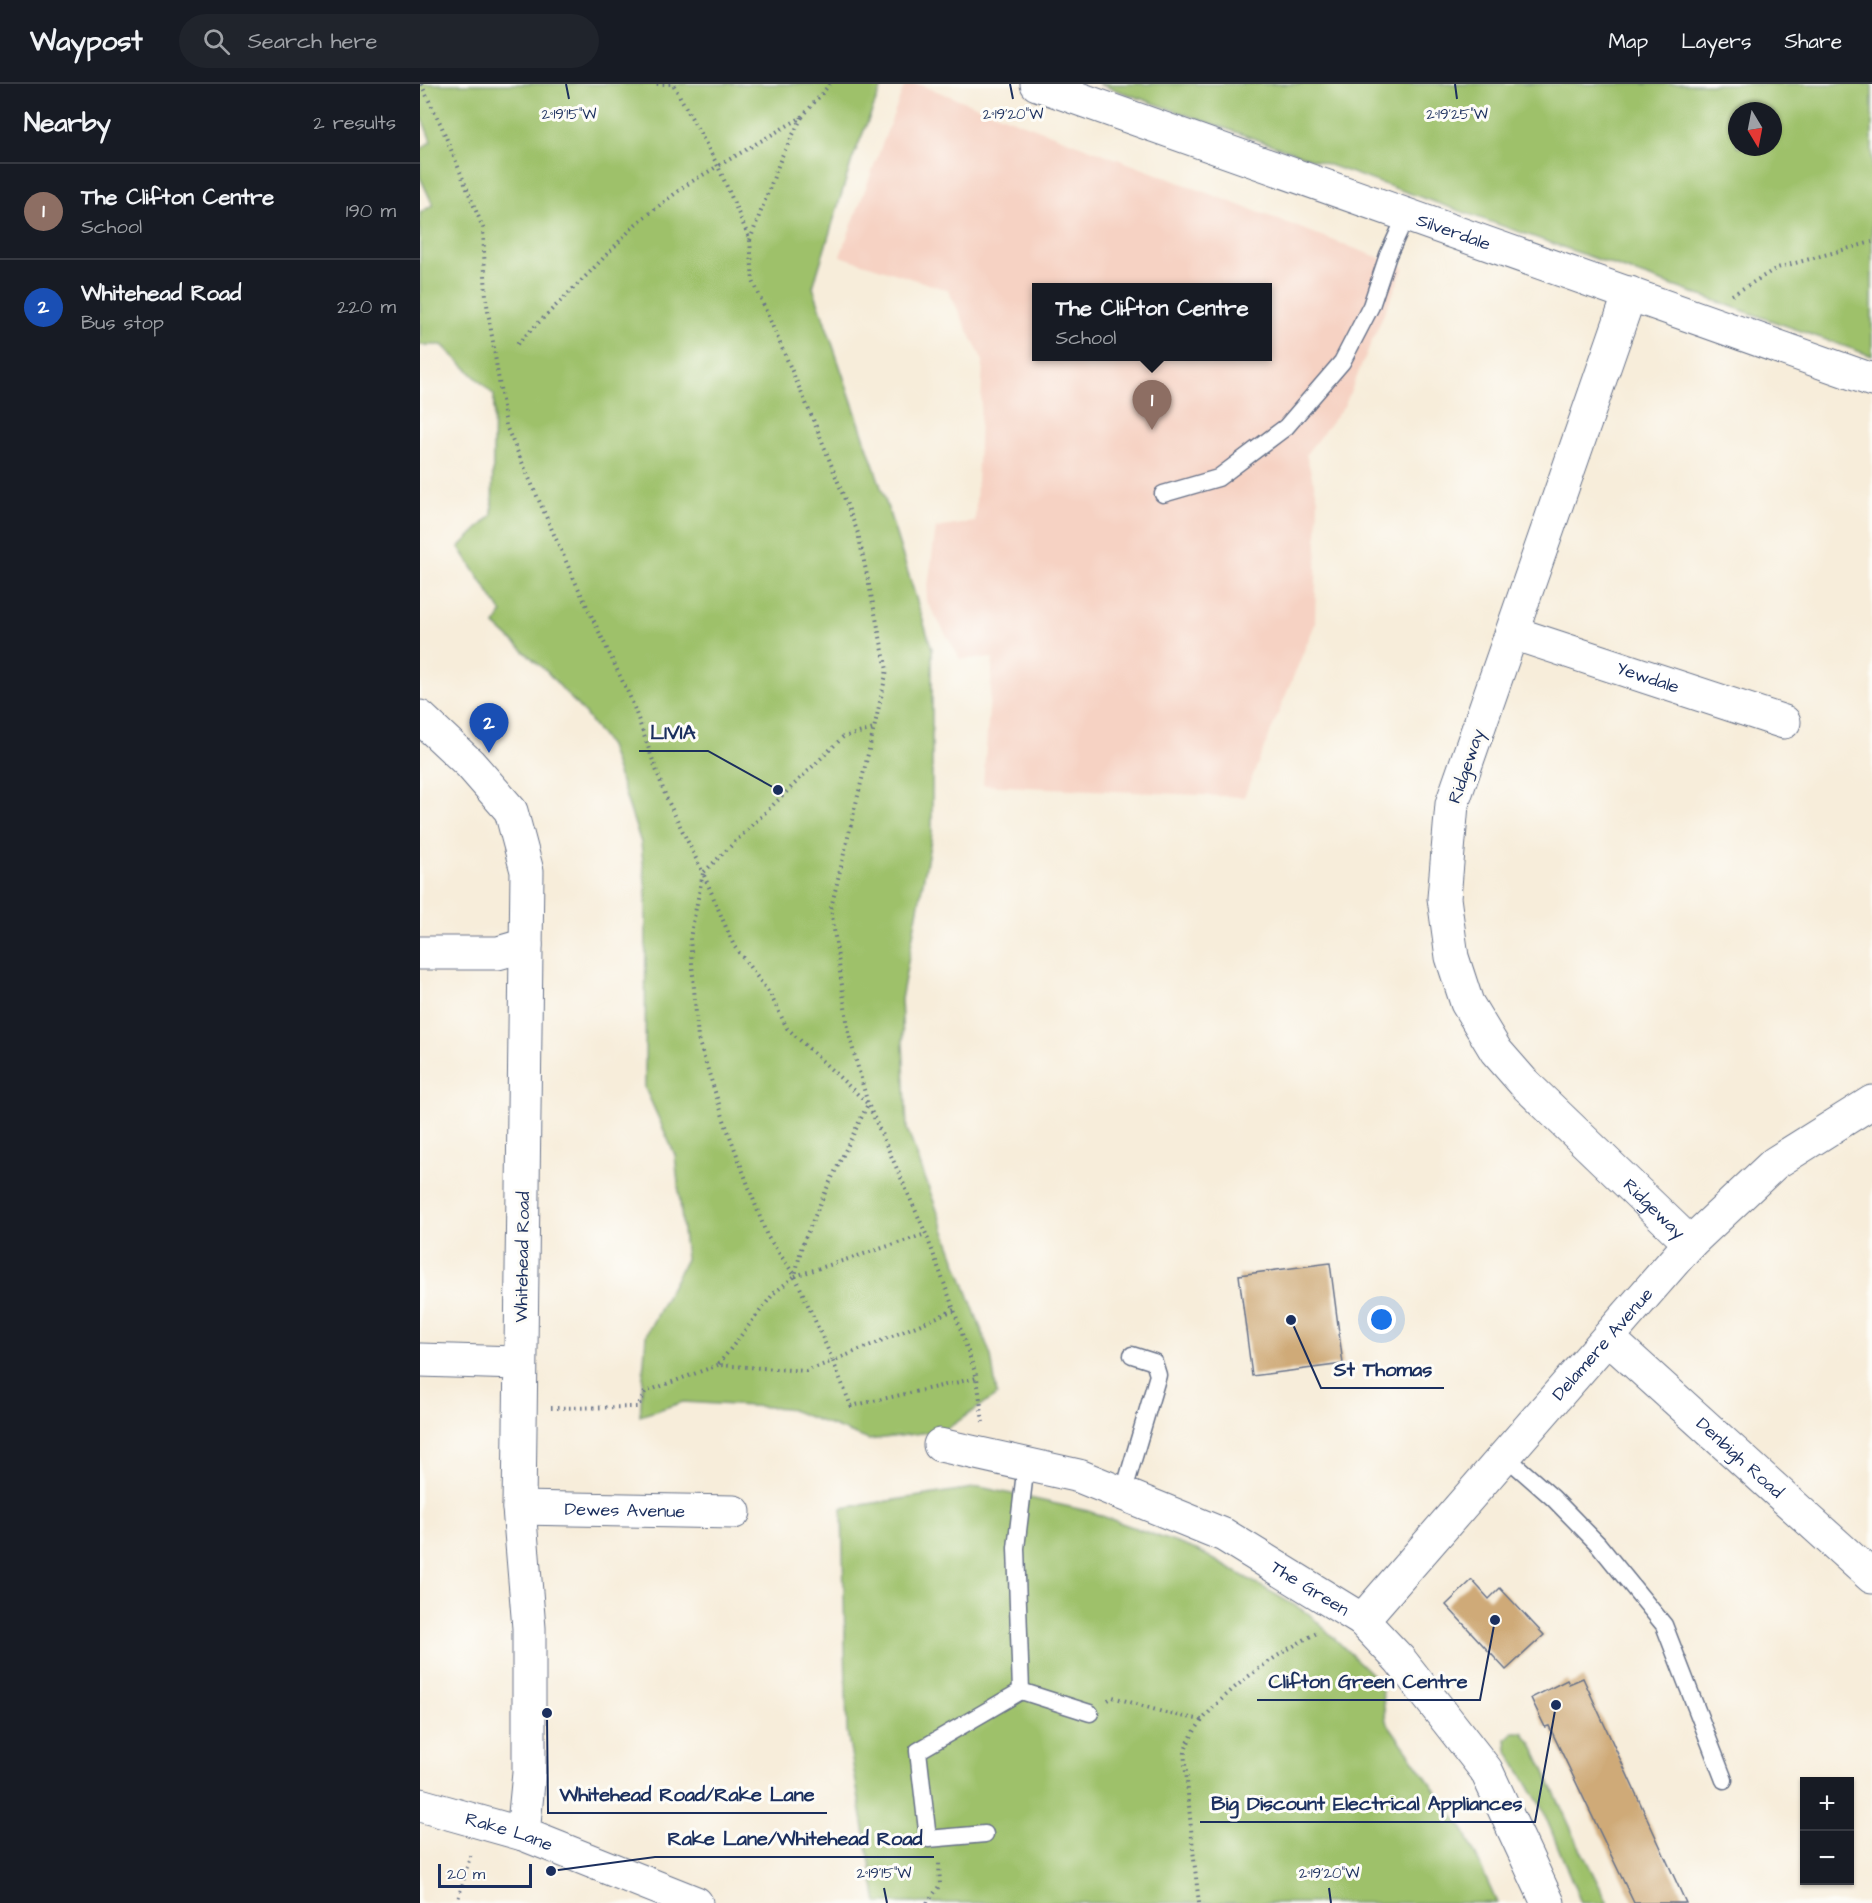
<!DOCTYPE html>
<meta charset="utf-8">
<style>
body{margin:0;font-family:"Architects Daughter",sans-serif;background:#20242c;color:#f1f3f6}
.controls{position:absolute;right:18px;bottom:18px;display:grid;overflow:hidden;border-radius:0px;box-shadow:0 2px 4px #0004}
.controls button{width:54px;height:54px;display:grid;place-items:center;padding:0;border:0;border-bottom:2px solid #363941;background:#171b24;color:#f1f3f6;font:30px sans-serif}
.compass{position:absolute;left:1308px;top:18px;width:54px;height:54px;border-radius:50%;background:#171b24;box-shadow:0 2px 4px #0004;rotate:170deg}
.scale{position:absolute;left:18px;bottom:15px;width:94px;box-sizing:border-box;padding-left:6px;border:3px solid #1b2f5e;border-top:0;font-size:16px;line-height:21px;white-space:nowrap;color:#1b2f5e;-webkit-text-stroke:4px #fdfcf7;paint-order:stroke}
.you{position:absolute;left:962px;top:1236px;width:21px;height:21px;margin:-15px;border:4px solid #fff;border-radius:50%;background:#1a73e8;box-shadow:0 0 0 9px #1a73e833}
.badge{display:grid;place-items:center;width:39px;height:39px;border-radius:50%;background:#db2777;color:#fff;font-size:20px;font-weight:700}
.pin{position:absolute;translate:-50% -50px;filter:drop-shadow(0 2px 3px #0008)}
.pin::after{content:'';position:absolute;top:32px;width:21px;height:18px;background:inherit;clip-path:polygon(0 0,100% 0,50% 100%)}
.popup{position:absolute;left:612px;top:199px;width:240px;height:78px;box-sizing:border-box;display:grid;place-content:center;border-radius:0px;background:#171b24;filter:drop-shadow(0 2px 4px #0005);font-size:20px;white-space:nowrap;color:#9ea1a6}
.popup b{font-size:22px;color:#f1f3f6}
.popup::after{content:'';position:absolute;left:50%;top:100%;margin-left:-12px;border:12px solid transparent;border-top-color:#171b24}
.list{margin:0;padding:0;list-style:none}
h2{display:flex;justify-content:space-between;align-items:center;height:78px;margin:0;padding:0 24px;font-size:26px}
h2 small{font-size:20px;font-weight:400;color:#9ea1a6}
.list li{display:grid;grid-template-columns:39px 1fr auto;gap:18px;align-items:center;box-sizing:border-box;height:96px;padding:0 24px;border-top:2px solid #363941}
.list b{display:block;font-size:22px;white-space:nowrap}
.list p{margin:0;font-size:20px;white-space:nowrap;color:#9ea1a6}
.list em{font-size:20px;font-style:normal;color:#9ea1a6}
.icon{flex:none;width:33px;height:33px;fill:none;stroke:currentColor;stroke-width:2;stroke-linecap:round;stroke-linejoin:round}
.map{position:relative;flex:none;width:1452px;height:1819px;overflow:hidden}
header{display:flex;align-items:center;gap:36px;box-sizing:border-box;height:84px;padding:0 30px;background:#171b24;border-bottom:2px solid #363941}
header strong{font-size:28px}
nav{display:flex;gap:33px;margin-inline-start:auto;font-size:21px}
.search{width:420px;height:54px;background:#20242c;display:flex;align-items:center;gap:15px;box-sizing:border-box;padding:0 21px;border-radius:33px;color:#9ea1a6;font-size:22px}
main{display:flex}
aside{flex:1;background:#171b24}
.map>svg:first-child{display:block}
</style>
<header>
<strong>Waypost</strong>
<div class="search"><svg class="icon" aria-label="search" viewBox="0 0 24 24"><circle cx="10" cy="10" r="6"/><path d="M15 15l6 6"/></svg>Search here</div>
<nav><a>Map</a><a>Layers</a><a>Share</a></nav>
</header>
<main>
<aside>
<h2>Nearby<small>2 results</small></h2>
<ul class="list">
<li><span class="badge" style="background:#8d6e63">1</span><div><b>The Clifton Centre</b><p>School</p></div><em>190 m</em></li>
<li><span class="badge" style="background:#1a4fb4">2</span><div><b>Whitehead Road</b><p>Bus stop</p></div><em>220 m</em></li>
</ul>
</aside>
<div class="map">
<svg width="1452" height="1819" viewBox="0 0 1452 1819">
<rect width="100%" height="100%" fill="#fdfcf7"/>
<filter id="ink" filterUnits="userSpaceOnUse"><feTurbulence type="fractalNoise" baseFrequency=".0167" numOctaves="2"/><feDisplacementMap in="SourceGraphic" scale="12" xChannelSelector="R" yChannelSelector="G"/><feConvolveMatrix kernelMatrix="1 2 1 2 8 2 1 2 1" color-interpolation-filters="sRGB"/></filter>
<filter id="wash" filterUnits="userSpaceOnUse"><feTurbulence type="fractalNoise" baseFrequency=".008" numOctaves="4" result="noise"/><feDisplacementMap in="SourceGraphic" scale="24" xChannelSelector="R" yChannelSelector="G"/><feGaussianBlur stdDeviation="1.35" result="paint"/><feColorMatrix in="noise" values="0 0 0 0 0 0 0 0 0 0 0 0 0 0 0 0 0 1.4 0 .05"/><feComposite in="paint" operator="in"/></filter>
<g filter="url(#wash)">
<rect width="100%" height="100%" fill="#f7edda"/>
<!-- built -->
<path fill="#f6d2c3" fill-rule="evenodd" d="M 485,0 L 498,0 L 984,183 L 924,322 L 886,370 L 898,415 L 895,540 L 824,713 L 563,701 L 573,574 L 540,575 L 506,516 L 516,444 L 555,438 L 563,277 L 528,206 L 420,172 ZM 616,204 L 848,204 L 848,272 L 616,272 Z"/>
<!-- green -->
<g fill="#9ec16b" stroke="#5c7864" stroke-width="1.5" fill-rule="evenodd">
<path d="M 0,0 L 463,0 L 432,76 L 393,203 L 463,409 L 512,565 L 512,750 L 481,915 L 487,1045 L 571,1272 L 577,1311 L 525,1346 L 449,1356 L 366,1324 L 263,1318 L 220,1332 L 226,1251 L 266,1175 L 255,1071 L 225,1004 L 226,808 L 221,759 L 189,662 L 165,630 L 127,588 L 75,541 L 82,529 L 39,463 L 72,431 L 74,311 L 22,261 L 0,261 L 0,129 L 13,121 L 0,93 L 0,66 L 11,57 L 0,29 Z"/>
<path d="M 679,0 L 1452,0 L 1452,272 ZM 1317,27 L 1353,27 L 1353,63 L 1317,63 Z"/>
<path d="M 560,1403 L 668,1427 L 779,1467 L 888,1529 L 961,1599 L 966,1637 L 1045,1748 L 1077,1819 L 457,1819 L 427,1647 L 422,1424 Z"/>
<path d="M 1093,1648 L 1103,1648 L 1112,1660 L 1159,1762 L 1188,1819 L 1161,1819 L 1122,1724 L 1087,1666 L 1086,1655 Z"/>
</g>
<g id="blocks">
<!-- building -->
<g fill="#cfaa78">
<path d="M 910,1179 L 923,1280 L 832,1292 L 819,1191 Z"/>
<path d="M 1052,1496 L 1069,1515 L 1080,1504 L 1124,1551 L 1086,1586 L 1026,1521 Z"/>
<path d="M 1163,1594 L 1266,1819 L 1214,1819 L 1129,1642 L 1125,1643 L 1111,1614 L 1147,1596 L 1149,1600 Z"/>
</g>
</g>
</g>
<g filter="url(#ink)">
<use href="#blocks" fill-opacity="0" stroke="#687289" stroke-width="1.5"/>
<g fill="none" stroke-linecap="round" stroke-linejoin="round">
<defs>
<g id="service">
<path d="M 743,410 L 798,394 L 866,343 L 922,278 L 951,222 L 968,171 L 987,130"/>
<path d="M 1084,1371 L 1133,1414 L 1178,1460 L 1244,1541 L 1304,1696"/>
<path d="M 606,1380 L 596,1464 L 601,1607 L 670,1629"/>
<path d="M 703,1410 L 738,1291 L 734,1278 L 712,1271"/>
<path d="M 565,1750 L 508,1755 L 498,1667 L 601,1607"/>
</g>
<g id="minor">
<path id="s1" d="M 617,0 L 1452,296"/>
<path id="s2" d="M 1210,209 L 1032,720 L 1024,814 L 1032,873 L 1047,919 L 1076,967 L 1104,999 L 1270,1159"/>
<path id="s3" d="M 1093,549 L 1364,638"/>
<path d="M 0,633 L 50,680 L 91,727 L 107,787 L 99,1424 L 109,1544 L 109,1689 L 103,1750"/>
<path d="M 0,869 L 78,869 L 106,861"/>
<path id="s4" d="M 1188,1254 L 1452,1493"/>
<path d="M 0,1276 L 100,1279"/>
<path id="s5" d="M 520,1361 L 659,1392 L 804,1451 L 942,1536 L 980,1576 L 1066,1686 L 1128,1819"/>
<path id="s6" d="M 99,1424 L 314,1428"/>
<path id="s7" d="M 942,1536 L 1270,1159 L 1355,1079 L 1452,1018"/>
<path id="s8" d="M 0,1721 L 103,1750 L 276,1819"/>
</g>
</defs>
<!-- service casing -->
<use href="#service" stroke="#687289" stroke-width="19"/>
<!-- minor casing -->
<use href="#minor" stroke="#687289" stroke-width="35"/>
<!-- path -->
<g stroke="#687289" stroke-width="4" stroke-dasharray="1.5 4.5" stroke-linecap="butt">
<path d="M 1,0 L 21,41 L 63,144 L 66,214 L 86,342 L 152,491 L 211,615 L 246,713 L 283,789 L 270,854 L 278,955 L 305,1039 L 347,1152 L 375,1192 L 354,1209 L 298,1281 L 386,1287 L 413,1277 L 431,1322 L 557,1294"/>
<path d="M 382,33 L 410,0"/>
<path d="M 330,156 L 361,74 L 382,33 L 298,82 L 330,156 L 333,197 L 398,347 L 438,449 L 467,586 L 454,645"/>
<path d="M 1312,211 L 1357,184 L 1452,158"/>
<path d="M 97,260 L 168,190 L 216,140 L 266,101 L 298,82 L 253,0 L 235,0"/>
<path d="M 375,1192 L 506,1150"/>
<path d="M 534,1226 L 413,1277 L 375,1192 L 382,1161 L 408,1102 L 448,1020 L 367,944 L 350,910 L 314,862 L 283,789 L 423,653 L 454,645 L 411,824 L 429,951 L 448,1020 L 506,1150 L 534,1226 L 557,1294 L 563,1338"/>
<path d="M 131,1324 L 218,1323 L 225,1308 L 298,1281"/>
<path d="M 688,1616 L 693,1613 L 746,1629 L 782,1636"/>
<path d="M 37,1819 L 51,1769"/>
<path d="M 507,1819 L 520,1801 L 519,1779"/>
<path d="M 779,1819 C 774,1778 770,1737 767,1696 C 766,1686 763,1672 766,1664 C 782,1619 858,1568 899,1548"/>
</g>
<!-- service -->
<use href="#service" stroke="#fff" stroke-width="16"/>
<!-- minor -->
<use href="#minor" stroke="#fff" stroke-width="33"/>
</g>
</g>
<!-- ticks -->
<path fill="none" stroke="#1b2f5e" stroke-width="2" d="M 146,0 L 149,15M 590,0 L 593,15M 1035,0 L 1037,15M 464,1804 L 467,1819M 909,1804 L 911,1819"/>
<g text-anchor="middle" stroke-width="6" stroke-linejoin="round" paint-order="stroke">
<!-- street labels -->
<g font-size="18" fill="#1b2f5e" stroke="#fdfcf7">
<text dy="6" stroke="none"><textPath href="#s1" startOffset="442">Silverdale</textPath></text>
<text dy="6" stroke="none"><textPath href="#s3" startOffset="142">Yewdale</textPath></text>
<text transform="translate(1046 682) rotate(-71)" y="6">Ridgeway</text>
<text dy="6" stroke="none"><textPath href="#s2" startOffset="1023">Ridgeway</textPath></text>
<text transform="translate(102 1173) rotate(-89)" y="6">Whitehead Road</text>
<text dy="6" stroke="none"><textPath href="#s7" startOffset="366">Delamere Avenue</textPath></text>
<text dy="6" stroke="none"><textPath href="#s4" startOffset="178">Denbigh Road</textPath></text>
<text dy="6" stroke="none"><textPath href="#s6" startOffset="106">Dewes Avenue</textPath></text>
<text dy="6" stroke="none"><textPath href="#s5" startOffset="400">The Green</textPath></text>
<text dy="6" stroke="none"><textPath href="#s8" startOffset="93">Rake Lane</textPath></text>
</g>
</g>
<g font-size="15" text-anchor="middle" fill="#1b2f5e" stroke="#fdfcf7" stroke-width="6" stroke-linejoin="round" paint-order="stroke">
<text x="149" y="35">2°19'15"W</text>
<text x="593" y="35">2°19'20"W</text>
<text x="1037" y="35">2°19'25"W</text>
<text x="464" y="1794">2°19'15"W</text>
<text x="909" y="1794">2°19'20"W</text>
</g>
<!-- callouts -->
<path fill="none" stroke="#1b2f5e" stroke-width="2" d="M358 706L288 667H219M871 1236L901 1304H1024M1075 1536L1060 1616H837M127 1629L128 1729H407M1136 1621L1115 1738H780M131 1787L235 1773H514"/>
<g fill="#1b2f5e" stroke="#fdfcf7" stroke-width="2">
<circle cx="358" cy="706" r="6"/>
<circle cx="871" cy="1236" r="6"/>
<circle cx="1075" cy="1536" r="6"/>
<circle cx="127" cy="1629" r="6"/>
<circle cx="1136" cy="1621" r="6"/>
<circle cx="131" cy="1787" r="6"/>
</g>
<g font-size="20" text-anchor="middle" font-weight="bold" fill="#1b2f5e" stroke="#fdfcf7" stroke-width="6" stroke-linejoin="round" paint-order="stroke">
<text x="253" y="655">LIVIA</text>
<text x="963" y="1292">St Thomas</text>
<text x="948" y="1604">Clifton Green Centre</text>
<text x="267" y="1717">Whitehead Road/Rake Lane</text>
<text x="947" y="1726">Big Discount Electrical Appliances</text>
<text x="375" y="1761">Rake Lane/Whitehead Road</text>
</g>
</svg>
<div class="controls">
<button>+</button>
<button>−</button>
</div>
<svg class="compass" viewBox="-18 -18 36 36"><path d="M0-13l5 13h-10z" fill="#e53935"/><path d="M0 13l5-13h-10z" fill="#9ea1a6"/></svg>
<div class="scale">20 m</div>
<div class="you"></div>
<div class="pin badge" style="left:732px;top:346px;background:#8d6e63">1</div>
<div class="popup"><b>The Clifton Centre</b>School</div>
<div class="pin badge" style="left:69px;top:669px;background:#1a4fb4">2</div>
</div>
</main>
